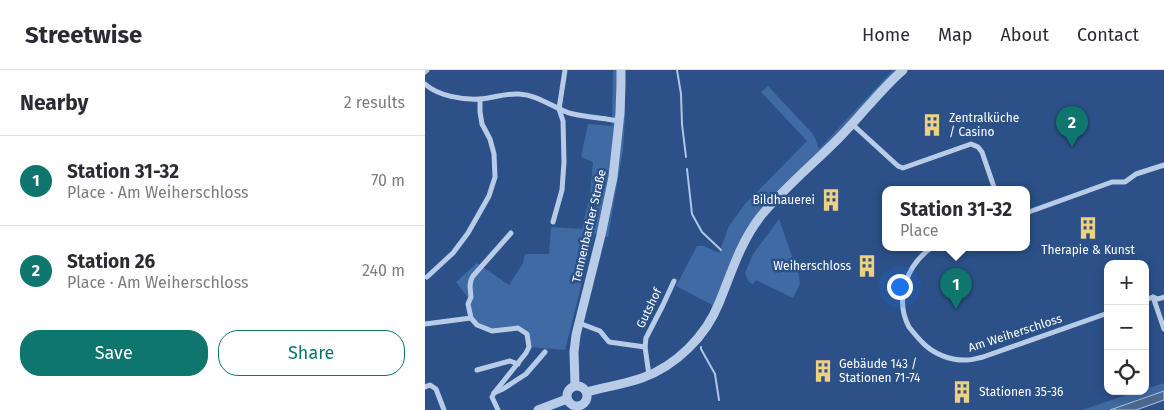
<!DOCTYPE html>
<meta charset="utf-8">
<style>
body{margin:0;font-family:"Fira Sans",sans-serif;background:#f7f7f7;color:#2b2b33}
.controls{position:absolute;right:15px;bottom:15px;display:grid;overflow:hidden;border-radius:10px;box-shadow:0 2px 12px #0003}
.controls button{width:45px;height:45px;display:grid;place-items:center;padding:0;border:0;border-bottom:1px solid #e1e1e2;background:#fff;color:#2b2b33;font:25px sans-serif}
.you{position:absolute;left:474px;top:216px;width:18px;height:18px;margin:-12px;border:4px solid #fff;border-radius:50%;background:#1a73e8;box-shadow:0 0 0 8px #1a73e833}
.badge{display:grid;place-items:center;width:32px;height:32px;border-radius:50%;background:#0f766e;color:#fff;font-size:16px;font-weight:700}
.pin{position:absolute;translate:-50% -41px;filter:drop-shadow(0 1px 2px #0008)}
.pin::after{content:'';position:absolute;top:26px;width:18px;height:15px;background:inherit;clip-path:polygon(0 0,100% 0,50% 100%)}
.popup{position:absolute;left:457px;top:116px;width:148px;height:65px;box-sizing:border-box;display:grid;place-content:center;border-radius:10px;background:#fff;filter:drop-shadow(0 1px 4px #0005);font-size:16px;white-space:nowrap;color:#7c7c81}
.popup b{font-size:19px;color:#2b2b33}
.popup::after{content:'';position:absolute;left:50%;top:100%;margin-left:-10px;border:10px solid transparent;border-top-color:#fff}
.list{margin:0;padding:0;list-style:none}
h2{display:flex;justify-content:space-between;align-items:center;height:65px;margin:0;padding:0 20px;font-size:21px}
h2 small{font-size:16px;font-weight:400;color:#7c7c81}
.list li{display:grid;grid-template-columns:32px 1fr auto;gap:15px;align-items:center;box-sizing:border-box;height:90px;padding:0 20px;border-top:1px solid #e1e1e2}
.list b{display:block;font-size:19px;white-space:nowrap}
.list p{margin:0;font-size:16px;white-space:nowrap;color:#7c7c81}
.list em{font-size:16px;font-style:normal;color:#7c7c81}
.actions{display:flex;gap:10px;padding:15px 20px}
.actions a{flex:1;padding:11px 0;border:1px solid #0f766e;border-radius:20px;text-align:center;font-size:18px;color:#0f766e}
.actions .main{background:#0f766e;color:#fff}
.icon{flex:none;width:28px;height:28px;fill:none;stroke:currentColor;stroke-width:2;stroke-linecap:round;stroke-linejoin:round}
.map{position:relative;flex:none;width:739px;height:340px;overflow:hidden}
header{display:flex;align-items:center;gap:30px;box-sizing:border-box;height:70px;padding:0 25px;background:#fff;border-bottom:1px solid #e1e1e2}
header strong{font-size:24px}
nav{display:flex;gap:28px;margin-inline-start:auto;font-size:18px}
main{display:flex}
aside{flex:1;background:#fff}
.map>svg:first-child{display:block}
</style>
<header>
<strong>Streetwise</strong>
<nav><a>Home</a><a>Map</a><a>About</a><a>Contact</a></nav>
</header>
<main>
<aside>
<h2>Nearby<small>2 results</small></h2>
<ul class="list">
<li><span class="badge">1</span><div><b>Station 31-32</b><p>Place · Am Weiherschloss</p></div><em>70 m</em></li>
<li><span class="badge">2</span><div><b>Station 26</b><p>Place · Am Weiherschloss</p></div><em>240 m</em></li>
</ul>
<div class="actions"><a class="main">Save</a><a>Share</a></div>
</aside>
<div class="map">
<svg width="739" height="340" viewBox="0 0 739 340">
<rect width="100%" height="100%" fill="#2b5188"/>
<!-- green -->
<g fill="#406aa4">
<path d="M 188,0 L 200,0 L 200,48 L 198,80 L 183,167 L 169,164 L 140,280 L 105,277 L 102,263 L 93,258 L 67,260 L 52,255 L 47,247 L 44,234 L 45,230 L 31,212 L 52,193 L 84,215 L 98,193 L 100,184 L 124,184 L 126,157 L 157,159 L 165,124 L 168,92 L 156,87 L 163,54 L 187,56 Z"/>
<path d="M 468,0 L 480,0 L 342,145 L 320,176 L 295,239 L 251,216 L 272,176 L 279,176 L 294,183 L 304,156 L 320,134 L 382,71 L 336,22 L 343,16 L 387,63 L 390,68 L 394,79 Z"/>
<path d="M 354,149 L 374,206 L 375,214 L 368,228 L 331,210 L 328,214 L 324,212 L 320,203 L 328,184 Z"/>
<path d="M 739,313 L 739,321 L 685,340 L 657,340 L 713,321 L 720,321 L 720,319 Z"/>
</g>
<!-- water -->
<path fill="#4d688f" stroke="#adc7e8" d="M 739,321 L 739,330 L 711,340 L 685,340 Z"/>
<g fill="none" stroke-linecap="round" stroke-linejoin="round">
<!-- stream -->
<g stroke="#adc7e8" stroke-width="2">
<path d="M 252,0 L 256,24 L 257,54 L 261,87"/>
<path d="M 262,99 L 267,144 L 277,162 L 296,180"/>
<path d="M 276,277 L 276,279 L 290,304 L 294,330"/>
</g>
<!-- minor -->
<g stroke="#b8cce8" stroke-width="5">
<path d="M 0,2 L 2,0"/>
<path d="M 0,14 C 13,26 38,30 55,29 C 68,28 81,23 94,24 C 113,25 127,37 144,43 C 160,47 178,48 194,51"/>
<path d="M 427,54 L 473,96 L 478,98 L 546,74 L 553,77 L 557,82 L 570,120"/>
<path d="M 601,143 L 687,112 L 700,112 L 711,104 L 739,95"/>
<path d="M 128,152 L 137,120 L 139,92 L 138,51 L 134,39 L 140,0"/>
<path d="M 506,178 C 482,195 469,229 484,257 C 488,262 492,267 497,272 C 508,284 526,291 542,290 C 547,290 553,288 558,287 L 683,243"/>
<path d="M 2,207 L 28,183 L 43,163 L 64,126 L 70,107 L 69,84 L 65,69 L 57,54 L 55,42 L 55,29"/>
<path d="M 728,227 L 739,259"/>
<path d="M 720,230 L 728,227 L 733,229 L 739,227"/>
<path d="M 154,253 L 175,261 L 184,272 L 220,277"/>
<path d="M 0,254 L 46,248"/>
<path d="M 52,300 L 85,291 L 93,294"/>
<path d="M 224,305 L 220,277 L 221,268 L 238,235 L 249,211"/>
<path d="M 0,317 L 5,315 L 11,319 L 19,340"/>
<path d="M 69,323 L 78,319 L 101,304 L 120,282"/>
<path d="M 73,340 L 67,327 L 69,323 L 101,283 L 104,277 L 102,264 L 93,258 L 67,261 L 52,255 L 46,248 L 43,234 L 46,227 L 45,216 L 46,210 L 48,206 L 86,163"/>
</g>
<!-- tertiary -->
<g stroke="#b8cce8" stroke-width="9">
<path d="M 150,315 L 149,282 L 151,265 L 176,165 L 188,107 L 195,43 L 196,15 L 196,0"/>
<circle cx="152" cy="326" r="10"/>
<path d="M 162,322 C 180,317 200,314 217,308 C 251,296 281,266 294,233 C 307,202 314,175 335,147 C 358,119 387,95 413,69 C 435,47 454,21 478,0"/>
<path d="M 113,340 L 142,329"/>
</g>
</g>
<!-- icons -->
<defs>
<symbol id="building-bare" viewBox="-9 -9 18 18"><path d="M-4-6H4V6H1V3H-1V6H-4ZM-2.5-4.3h1.7v1.8h-1.7ZM.8-4.3h1.7v1.8H.8ZM-2.5-1h1.7V.8h-1.7ZM.8-1h1.7V.8H.8Z" fill="#eed180" stroke="#2b5188" stroke-width="2.5" paint-order="stroke"/></symbol>
</defs>
<g fill-rule="evenodd">
<use href="#building-bare" x="491" y="39" width="32" height="32"/>
<use href="#building-bare" x="390" y="114" width="32" height="32"/>
<use href="#building-bare" x="647" y="142" width="32" height="32"/>
<use href="#building-bare" x="426" y="180" width="32" height="32"/>
<use href="#building-bare" x="382" y="285" width="32" height="32"/>
<use href="#building-bare" x="521" y="306" width="32" height="32"/>
</g>
<g text-anchor="middle" stroke-width="5" stroke-linejoin="round" paint-order="stroke">
<!-- poi labels -->
<g font-size="12" fill="#fff" stroke="#2b5188" text-anchor="start">
<text x="524" y="52">Zentralküche<tspan x="524" dy="14">/ Casino</tspan></text>
<text x="390" y="134" text-anchor="end">Bildhauerei</text>
<text x="663" y="184" text-anchor="middle">Therapie &amp; Kunst</text>
<text x="426" y="200" text-anchor="end">Weiherschloss</text>
<text x="414" y="298">Gebäude 143 /<tspan x="414" dy="14">Stationen 71-74</tspan></text>
<text x="554" y="326">Stationen 35-36</text>
</g>
<!-- street labels -->
<g font-size="12" fill="#fff" stroke="#2b5188">
<text transform="translate(164 156) rotate(-77)" y="4">Tennenbacher Straße</text>
<text transform="translate(224 238) rotate(-64)" y="4">Gutshof</text>
<text transform="translate(590 263) rotate(-18)" y="4">Am Weiherschloss</text>
</g>
</g>
</svg>
<div class="controls">
<button>+</button>
<button>−</button>
<button><svg class="icon" aria-label="locate" viewBox="0 0 24 24"><circle cx="12" cy="12" r="6"/><path d="M12 2v4M12 18v4M2 12h4M18 12h4"/></svg></button>
</div>
<div class="you"></div>
<div class="pin badge" style="left:531px;top:239px">1</div>
<div class="popup"><b>Station 31-32</b>Place</div>
<div class="pin badge" style="left:647px;top:77px">2</div>
</div>
</main>
